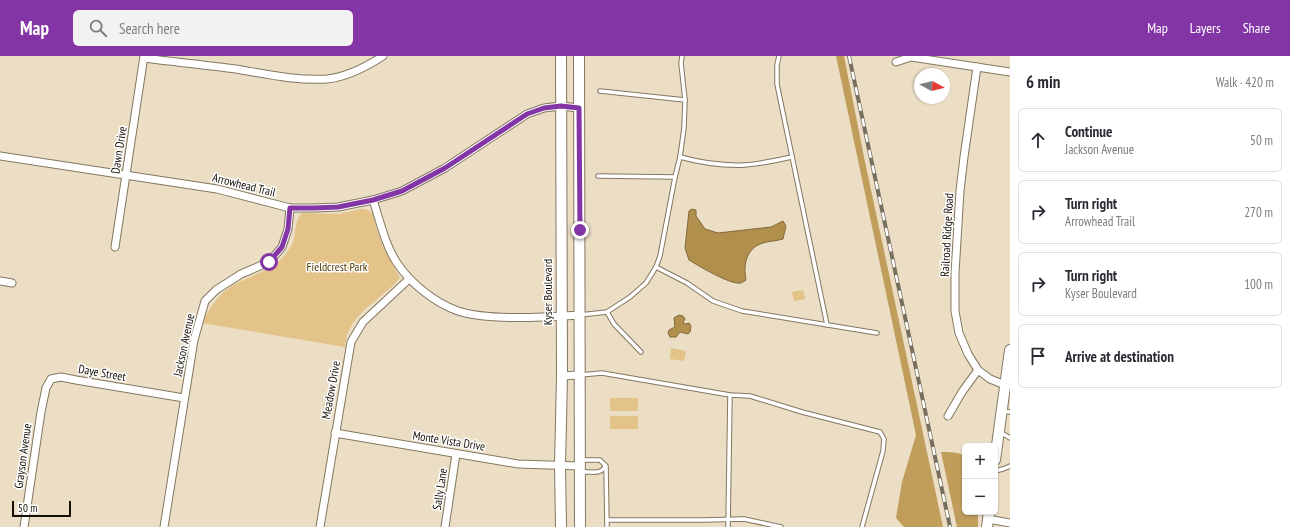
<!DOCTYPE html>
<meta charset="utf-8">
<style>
body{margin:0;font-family:"PT Sans Narrow",sans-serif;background:#f2f2f3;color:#2b2b33}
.controls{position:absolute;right:12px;bottom:12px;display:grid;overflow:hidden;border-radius:6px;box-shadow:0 1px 3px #0004}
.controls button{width:36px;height:36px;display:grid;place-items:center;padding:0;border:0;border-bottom:1px solid #e1e1e2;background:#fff;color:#2b2b33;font:20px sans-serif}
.compass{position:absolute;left:914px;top:12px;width:36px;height:36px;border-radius:50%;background:#fff;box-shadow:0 1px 3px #0004;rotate:98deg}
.scale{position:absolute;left:12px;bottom:10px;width:59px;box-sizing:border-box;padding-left:4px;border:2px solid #161108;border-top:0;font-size:11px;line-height:14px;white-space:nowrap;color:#161108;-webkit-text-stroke:3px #fff;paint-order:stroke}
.stop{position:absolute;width:12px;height:12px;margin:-9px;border:3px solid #8435a5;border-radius:50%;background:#fff}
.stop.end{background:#8435a5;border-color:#fff;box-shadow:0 1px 4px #0008}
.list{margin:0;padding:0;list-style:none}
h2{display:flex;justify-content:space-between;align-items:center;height:52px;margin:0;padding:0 16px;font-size:17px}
h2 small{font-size:13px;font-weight:400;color:#7c7c81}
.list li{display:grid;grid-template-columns:26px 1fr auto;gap:12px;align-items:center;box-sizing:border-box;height:64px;margin:0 8px 8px;padding:0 8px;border:1px solid #e1e1e2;border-radius:6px}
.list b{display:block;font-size:15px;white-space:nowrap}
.list p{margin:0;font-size:13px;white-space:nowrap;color:#7c7c81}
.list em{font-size:13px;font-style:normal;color:#7c7c81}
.icon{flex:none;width:22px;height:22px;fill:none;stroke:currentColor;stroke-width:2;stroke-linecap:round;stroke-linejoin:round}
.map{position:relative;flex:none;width:1010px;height:471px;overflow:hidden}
header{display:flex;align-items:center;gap:24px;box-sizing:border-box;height:56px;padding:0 20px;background:#8435a5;color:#fff}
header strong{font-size:19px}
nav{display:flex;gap:22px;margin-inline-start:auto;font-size:14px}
.search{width:280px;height:36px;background:#f2f2f3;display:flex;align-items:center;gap:10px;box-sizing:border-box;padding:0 14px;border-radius:6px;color:#7c7c81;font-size:15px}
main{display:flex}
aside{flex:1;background:#fff}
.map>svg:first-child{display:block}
</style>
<header>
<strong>Map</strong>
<div class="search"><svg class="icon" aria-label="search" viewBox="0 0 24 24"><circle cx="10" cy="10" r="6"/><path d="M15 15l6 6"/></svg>Search here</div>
<nav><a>Map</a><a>Layers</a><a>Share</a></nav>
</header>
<main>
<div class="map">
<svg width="1010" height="471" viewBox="0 0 1010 471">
<rect width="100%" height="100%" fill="#ebdec5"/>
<!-- green -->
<g fill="#e3c388">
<path d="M 361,153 L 368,154 L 374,158 L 375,168 L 383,191 L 400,222 C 384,241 356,254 347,279 C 346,283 345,287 345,291 L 202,267 C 213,246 223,232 246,223 C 254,219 270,213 276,208 C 282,204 288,195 292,189 C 297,178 293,166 302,157 L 339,158 Z"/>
<path d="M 803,234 L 805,243 L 794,245 L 792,236 Z"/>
<path d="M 671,292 L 686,295 L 684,305 L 670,303 Z"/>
<rect x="610" y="342" width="28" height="13"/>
<rect x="610" y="360" width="28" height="13"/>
</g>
<!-- forest -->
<g fill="#c09d5b">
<path d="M 836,0 L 844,0 L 864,101 L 943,471 L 904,471 L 896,462 L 902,426 L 916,379 Z"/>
<path d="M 941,396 C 949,396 959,396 965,400 L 965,456 L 978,456 L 978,471 L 957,471 Z"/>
</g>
<!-- water -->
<g fill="#b18f4d" stroke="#826938">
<path d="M 692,153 L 696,154 L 696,160 L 705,173 L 718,177 L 771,171 L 783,165 L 786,170 L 783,183 C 777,185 769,185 763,187 C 746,192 743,209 746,224 C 745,225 743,226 741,227 C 730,229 699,210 689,204 L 685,192 L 689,155 Z"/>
<path d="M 679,259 L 683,260 L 685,263 L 683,266 L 685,268 L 689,267 L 691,270 L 690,276 L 688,278 L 680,276 L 676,281 L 670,281 L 668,277 L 669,274 L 675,271 L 674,262 Z"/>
</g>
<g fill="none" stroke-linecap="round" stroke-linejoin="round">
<defs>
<g id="lane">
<path d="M 779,0 L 777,9 L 777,28 L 827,269"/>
<path d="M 600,35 L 685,44"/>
<path d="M 680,101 C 702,107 723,110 745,109 C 761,108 777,104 792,101"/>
<path d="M 598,120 L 675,121"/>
<path d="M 656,211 L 687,227 L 713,245 L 742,255 L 877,277"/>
<path d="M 607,256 L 614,268 L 641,296"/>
<path d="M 580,259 L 607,256 L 630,241 L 646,227 L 656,211 L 660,200 L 675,121 L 680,101 L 684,72 L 685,44 L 681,7 L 682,0"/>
<path d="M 580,319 L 602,317 L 730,339 L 750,340 L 802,356 L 880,376 L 884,383 L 883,395 L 862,471"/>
<path d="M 1003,355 L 1010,356"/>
<path d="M 1000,376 L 1010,382"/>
<path d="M 583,405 L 584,404 L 600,404 L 606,410 L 607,471"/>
<path d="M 582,414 L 585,416 C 593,416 602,418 605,410"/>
<path d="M 995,415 L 1003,413 L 1010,410"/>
<path d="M 607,464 L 704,464 L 744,463 L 781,471"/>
<path d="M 728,471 L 730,339"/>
</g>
<g id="street">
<path d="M 144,2 C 175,6 205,9 236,13 C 266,18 296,25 327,23 C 347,21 366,11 383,0"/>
<path d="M 896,6 L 911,1 L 1010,16"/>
<path d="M 977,11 L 964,101 L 960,135 L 955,217 L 955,255 L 959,277 L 968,298 L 978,314 L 990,323 L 1005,329"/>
<path d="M 0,100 L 217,133 L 290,152 L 315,152 L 338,151 L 373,144 L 402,135 L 445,112 L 527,58 L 544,52 L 561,50 L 579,52"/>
<path d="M 373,144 C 380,165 385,189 397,207 C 410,227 435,247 458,255 C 488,265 547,261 579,259"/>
<path d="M 115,191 L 144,0"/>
<path d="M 0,225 L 12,227"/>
<path d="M 562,320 L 579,319"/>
<path d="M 948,360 L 962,336 L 978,314"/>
<path d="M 335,377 L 518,408 L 580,410"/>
<path d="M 988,463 L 1010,467"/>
<path d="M 24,471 L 41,356 L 46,332 L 51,323 L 61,321 L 76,324 L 184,342"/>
<path d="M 164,471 L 194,284 L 205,245 L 216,234 L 241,218 L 269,206 L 282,191 L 288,173 L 290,152"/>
<path d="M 320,471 L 351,286 L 363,266 L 409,223"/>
<path d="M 445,471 L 456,398"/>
</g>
<g id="secondary">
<path d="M 561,0 L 562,320 L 560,409 L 561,471"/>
<path d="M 579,0 L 580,471"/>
<path d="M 995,404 L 1010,294"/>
<path d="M 987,471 L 989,456"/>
</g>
</defs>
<!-- lane casing -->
<use href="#lane" stroke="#847761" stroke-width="5.5"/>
<!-- street casing -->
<use href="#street" stroke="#847761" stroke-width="9"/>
<!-- secondary casing -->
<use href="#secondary" stroke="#847761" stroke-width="12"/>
<!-- lane -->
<use href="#lane" stroke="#fff" stroke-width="3.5"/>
<!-- street -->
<use href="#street" stroke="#fff" stroke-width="7"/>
<!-- secondary -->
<use href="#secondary" stroke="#fff" stroke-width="10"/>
<defs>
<path id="rail" d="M 849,0 L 950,471"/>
</defs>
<!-- rail casing -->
<use href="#rail" stroke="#78705f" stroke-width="4"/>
<!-- rail -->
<use href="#rail" stroke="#fff" stroke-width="2.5" stroke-dasharray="8" stroke-linecap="butt"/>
</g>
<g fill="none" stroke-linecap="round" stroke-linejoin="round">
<!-- route -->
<path stroke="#8435a5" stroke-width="5" d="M 269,206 L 282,191 L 288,173 L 290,152 L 315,152 L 338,151 L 373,144 L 402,135 L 445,112 L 527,58 L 544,52 L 561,50 L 579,52 L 580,174"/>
</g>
<g text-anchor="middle" stroke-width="3" stroke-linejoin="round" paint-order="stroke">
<!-- street labels -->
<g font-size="12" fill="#161108" stroke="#fff">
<text transform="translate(119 94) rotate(-81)" y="4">Dawn Drive</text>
<text transform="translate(244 129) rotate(14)" y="4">Arrowhead Trail</text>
<text transform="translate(947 179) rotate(-87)" y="4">Railroad Ridge Road</text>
<text transform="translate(548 236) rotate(-90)" y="4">Kyser Boulevard</text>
<text transform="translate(184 289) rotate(-78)" y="4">Jackson Avenue</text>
<text transform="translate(102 317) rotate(10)" y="4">Daye Street</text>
<text transform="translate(331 334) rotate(-80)" y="4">Meadow Drive</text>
<text transform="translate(449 385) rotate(9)" y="4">Monte Vista Drive</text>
<text transform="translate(23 400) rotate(-82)" y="4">Grayson Avenue</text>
<text transform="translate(440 433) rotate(-81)" y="4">Sally Lane</text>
</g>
<!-- park labels -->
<g font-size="12" fill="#513900" stroke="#fff">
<text x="337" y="215">Fieldcrest Park</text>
</g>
</g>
</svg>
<div class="controls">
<button>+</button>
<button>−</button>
</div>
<svg class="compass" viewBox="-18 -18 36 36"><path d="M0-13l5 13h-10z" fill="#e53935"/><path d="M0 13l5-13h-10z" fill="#7c7c81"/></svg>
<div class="scale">50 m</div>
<div class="stop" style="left:269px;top:206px"></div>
<div class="stop end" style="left:580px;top:174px"></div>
</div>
<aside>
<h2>6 min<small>Walk · 420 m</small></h2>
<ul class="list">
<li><svg class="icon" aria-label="ahead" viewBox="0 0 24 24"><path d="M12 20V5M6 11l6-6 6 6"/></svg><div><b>Continue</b><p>Jackson Avenue</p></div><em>50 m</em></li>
<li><svg class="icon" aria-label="right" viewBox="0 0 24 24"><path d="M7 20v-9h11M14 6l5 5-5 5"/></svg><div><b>Turn right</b><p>Arrowhead Trail</p></div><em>270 m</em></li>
<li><svg class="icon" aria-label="right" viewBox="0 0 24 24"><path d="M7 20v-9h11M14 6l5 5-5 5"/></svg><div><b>Turn right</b><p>Kyser Boulevard</p></div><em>100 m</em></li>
<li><svg class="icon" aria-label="arrive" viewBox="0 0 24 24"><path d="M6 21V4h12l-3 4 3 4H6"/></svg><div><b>Arrive at destination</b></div></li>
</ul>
</aside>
</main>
